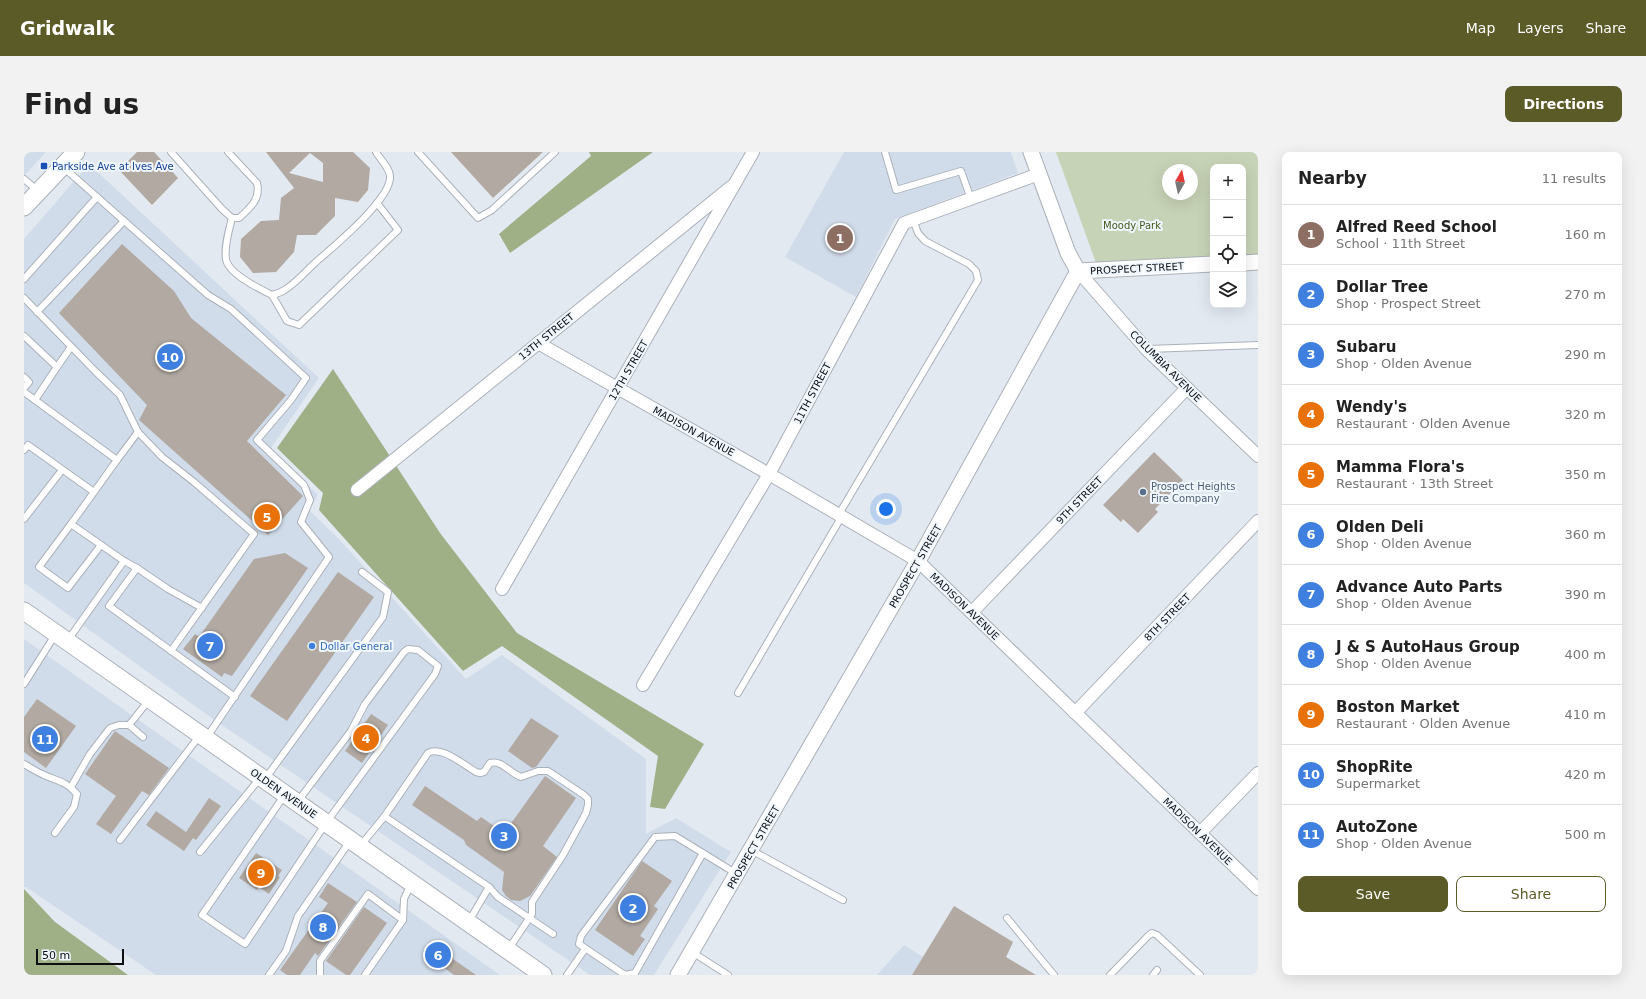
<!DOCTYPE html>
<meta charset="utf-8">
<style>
body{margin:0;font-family:"DejaVu Sans",sans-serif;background:#f2f2f2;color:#222}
.controls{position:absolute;right:12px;top:12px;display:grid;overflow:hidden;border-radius:8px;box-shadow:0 4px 16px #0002}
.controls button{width:36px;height:36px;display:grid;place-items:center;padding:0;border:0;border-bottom:1px solid #e0e0e0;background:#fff;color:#222;font:20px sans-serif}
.compass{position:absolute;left:1138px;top:12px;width:36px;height:36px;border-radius:50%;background:#fff;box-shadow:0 4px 16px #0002;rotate:9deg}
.scale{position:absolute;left:12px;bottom:10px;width:88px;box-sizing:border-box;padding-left:4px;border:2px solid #0d0f11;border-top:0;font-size:11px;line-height:14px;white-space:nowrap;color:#0d0f11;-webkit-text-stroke:3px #f0f7ff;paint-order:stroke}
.you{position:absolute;left:862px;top:357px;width:14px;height:14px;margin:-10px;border:3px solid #fff;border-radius:50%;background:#1a73e8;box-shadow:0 0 0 6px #1a73e833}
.badge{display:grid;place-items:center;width:26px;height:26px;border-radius:50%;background:#5b5b28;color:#fff;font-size:13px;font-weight:700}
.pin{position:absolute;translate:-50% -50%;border:2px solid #fff;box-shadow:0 1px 4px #0006}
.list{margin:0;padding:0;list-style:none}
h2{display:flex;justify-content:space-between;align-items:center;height:52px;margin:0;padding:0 16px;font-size:17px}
h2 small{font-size:13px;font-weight:400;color:#767676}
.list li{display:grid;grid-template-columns:26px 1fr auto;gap:12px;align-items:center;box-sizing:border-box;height:60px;padding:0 16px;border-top:1px solid #e0e0e0}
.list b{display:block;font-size:15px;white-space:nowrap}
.list p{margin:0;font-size:13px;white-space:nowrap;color:#767676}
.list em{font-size:13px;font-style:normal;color:#767676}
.actions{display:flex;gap:8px;padding:12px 16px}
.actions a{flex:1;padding:9px 0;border:1px solid #5b5b28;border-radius:8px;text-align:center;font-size:14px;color:#5b5b28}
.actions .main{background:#5b5b28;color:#fff}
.icon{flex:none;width:22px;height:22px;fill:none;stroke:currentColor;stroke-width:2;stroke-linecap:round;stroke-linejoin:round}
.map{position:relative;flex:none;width:1234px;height:823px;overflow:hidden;border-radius:8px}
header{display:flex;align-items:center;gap:24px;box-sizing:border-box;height:56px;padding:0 20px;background:#5b5b28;color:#fff}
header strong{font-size:19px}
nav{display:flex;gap:22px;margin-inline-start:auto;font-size:14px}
.intro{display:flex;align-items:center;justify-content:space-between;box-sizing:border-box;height:96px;padding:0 24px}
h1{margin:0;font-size:28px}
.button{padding:10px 18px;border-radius:8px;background:#5b5b28;color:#fff;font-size:14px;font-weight:700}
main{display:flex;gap:24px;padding:0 24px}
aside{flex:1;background:#fff;border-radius:8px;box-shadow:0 4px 16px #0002}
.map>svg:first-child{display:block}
</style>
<header>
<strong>Gridwalk</strong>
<nav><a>Map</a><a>Layers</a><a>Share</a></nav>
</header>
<div class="intro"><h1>Find us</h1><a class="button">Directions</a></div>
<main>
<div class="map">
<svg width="1234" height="823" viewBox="0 0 1234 823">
<rect width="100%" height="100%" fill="#e3e9f1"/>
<!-- built -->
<g fill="#d1dcea">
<path d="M 0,0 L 22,0 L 0,24 Z"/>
<path d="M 820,0 L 987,0 L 994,21 L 871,67 L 832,145 L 761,105 Z"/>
<path d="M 65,12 L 295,226 L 247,296 L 294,343 L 285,358 L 313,385 L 442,527 L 478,503 L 622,607 L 622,682 L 652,666 L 707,700 L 630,823 L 566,823 L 189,567 L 0,431 L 0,87 Z"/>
<path d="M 0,487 L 476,823 L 132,823 L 2,735 L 0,735 Z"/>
<path d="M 880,793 L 928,823 L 853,823 Z"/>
</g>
<!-- green -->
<path fill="#c7d3b6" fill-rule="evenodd" d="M 1032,0 L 1234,0 L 1234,110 L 1219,111 L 1219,15 L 1189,15 L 1189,113 L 1076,122 ZM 1144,18 L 1168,18 L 1168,42 L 1144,42 Z"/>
<!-- forest -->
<g fill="#9faf86">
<path d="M 565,0 L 629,0 L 486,101 L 475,82 L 567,4 Z"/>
<path d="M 309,217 L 416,381 L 493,481 L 680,592 L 641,657 L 626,655 L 634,604 L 478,494 L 439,519 L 295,358 L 299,341 L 253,296 Z"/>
<path d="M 0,737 L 31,770 L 104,823 L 0,823 Z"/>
</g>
<!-- building -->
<g fill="#b1a9a2" fill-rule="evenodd">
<path d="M 113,0 L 130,0 L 154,26 L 128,53 L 95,18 Z"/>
<path d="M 242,0 L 329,0 L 346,16 L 344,38 L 334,50 L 311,46 L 311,64 L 292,83 L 273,83 L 270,100 L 252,120 L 229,121 L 216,105 L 217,87 L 237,69 L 255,68 L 257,46 L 270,36 ZM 286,1 L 299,11 L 299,30 L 265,21 Z"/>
<path d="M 427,0 L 519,0 L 469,46 Z"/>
<path d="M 98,92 L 150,139 L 167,166 L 262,243 L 223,289 L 279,344 L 244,383 L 115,268 L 123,253 L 35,161 Z"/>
<path d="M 1130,300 L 1159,328 L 1131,357 L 1134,360 L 1114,381 L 1099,367 L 1097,370 L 1079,353 Z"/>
<path d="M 261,401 L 284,416 L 208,524 L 200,521 L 198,525 L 159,497 L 171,482 L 175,485 L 230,407 Z"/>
<path d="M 314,420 L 350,445 L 263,569 L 226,544 Z"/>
<path d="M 13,547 L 52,574 L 22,616 L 0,600 L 0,565 Z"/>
<path d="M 347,562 L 364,573 L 338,611 L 321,599 Z"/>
<path d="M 507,566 L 535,584 L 512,615 L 508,616 L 484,599 Z"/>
<path d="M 91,579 L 145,616 L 125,643 L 118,639 L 87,682 L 72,672 L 92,644 L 61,622 Z"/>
<path d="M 521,624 L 552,646 L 519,694 L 533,705 L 506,744 L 496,749 L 487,748 L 482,744 L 478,738 L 480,720 L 442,693 L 440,688 L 388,653 L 401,634 L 453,669 L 457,665 L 480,681 Z"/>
<path d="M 185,646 L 197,654 L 172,688 L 169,686 L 160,699 L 122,673 L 132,659 L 162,680 Z"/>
<path d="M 232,701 L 258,718 L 254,724 L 256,725 L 245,742 L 235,735 L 233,738 L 215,726 Z"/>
<path d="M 618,709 L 648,729 L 630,754 L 634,757 L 616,784 L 621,787 L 609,804 L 571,778 Z"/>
<path d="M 304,731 L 333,750 L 294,804 L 291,801 L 276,823 L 263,823 L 256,818 L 304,751 L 295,745 Z"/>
<path d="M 930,754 L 989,790 L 982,805 L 1012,823 L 888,823 Z"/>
<path d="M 340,755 L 363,771 L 326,823 L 322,823 L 302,809 Z"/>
<path d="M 407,789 L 430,806 L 429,807 L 452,823 L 430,823 L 399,800 Z"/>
</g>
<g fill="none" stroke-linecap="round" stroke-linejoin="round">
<defs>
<g id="service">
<path d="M 147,0 L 198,57 L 208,66 L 215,66 C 226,56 237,47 233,31 L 204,0"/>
<path d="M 394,0 L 454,66 L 468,58 L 531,0"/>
<path d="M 861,0 L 872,38 L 937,19 L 947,47"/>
<path d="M 39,15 L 73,45"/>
<path d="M 0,27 L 13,38"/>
<path d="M 208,66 C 205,78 200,94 202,107 C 204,122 236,137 248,143 C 252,142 258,140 262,137 C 273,130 282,119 292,110 C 309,95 365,49 366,26 C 367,17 356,7 352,0"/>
<path d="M 0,127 L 73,45 L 184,143 L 207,157 L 282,226 L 267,248 L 233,288 L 280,333 L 286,348 L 277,370 L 305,405 L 183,585"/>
<path d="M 248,143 L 263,169 L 275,173 L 374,78 L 353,51"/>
<path d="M 0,146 L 71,219 L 96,243 L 114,280 L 138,305 L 170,330 L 230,382 L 147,499"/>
<path d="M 13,160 L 100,69"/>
<path d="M 0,184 L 33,215 L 11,248"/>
<path d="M 1124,197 L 1234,193"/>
<path d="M 33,215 L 47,195"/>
<path d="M 0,225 L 5,230 L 0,236"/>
<path d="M 0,240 L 93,308 L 70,340 L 4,293 L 0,298"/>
<path d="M 93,308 L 114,280"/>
<path d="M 70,340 L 47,372 L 100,409 L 113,416 L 85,454 L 211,545"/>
<path d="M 815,362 L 954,128 L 952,119 L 945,112 L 901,89 L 894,81 L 889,68"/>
<path d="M 0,367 L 38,318"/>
<path d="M 47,372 L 15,415 L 44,436 L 77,393"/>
<path d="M 113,416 L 144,437 L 178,456"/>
<path d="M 44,488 L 100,409"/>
<path d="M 0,532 L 31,483"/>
<path d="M 714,541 L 818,364"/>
<path d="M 105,573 L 125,548"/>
<path d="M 0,612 C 7,616 13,620 20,623 C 33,629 42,629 53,642 L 50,655 L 31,681"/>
<path d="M 241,627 L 359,465 L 364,440 L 338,420"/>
<path d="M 47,635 L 66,602 L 86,576 L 95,573 L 105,573 L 119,585"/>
<path d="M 260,644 L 178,763 L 221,792 L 302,671 L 411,522 L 414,514 L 394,498 L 384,497 L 380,500 L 341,552 L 327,579 L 274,649"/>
<path d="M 360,665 L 363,666 L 465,735 L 474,745 L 529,782"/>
<path d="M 96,688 L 176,583"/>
<path d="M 337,693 L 360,665 L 404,601 C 417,593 440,613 452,620 L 456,621 L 460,620 L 466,611 C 479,608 485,621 497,625 L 514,619 L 524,619 L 560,643 L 564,647 L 564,653 L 562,661 L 539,703 L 508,750 L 508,762 L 484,798"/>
<path d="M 727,698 L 819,748"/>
<path d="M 176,700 L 236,626"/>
<path d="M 679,701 L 611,821 L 601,823 L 555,792 L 557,784 L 631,685 L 651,684 L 713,722"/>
<path d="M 983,766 L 1030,823"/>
<path d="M 445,769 L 465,735"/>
<path d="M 668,800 L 704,823"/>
<path d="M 296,822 L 296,809 L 344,742 L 379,768"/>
<path d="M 245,823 L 262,799 L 274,764 L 326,689"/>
<path d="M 341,823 L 379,768 L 380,747 L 387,732"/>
<path d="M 543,823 L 561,797"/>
<path d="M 1086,823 L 1124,784 L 1128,781 L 1133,783 L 1176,823"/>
<path d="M 1129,823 L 1133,818"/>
</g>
<g id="minor">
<path d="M 1054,119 L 1123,198 L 1234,304"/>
<path d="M 514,191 L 745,322 L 894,409 L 1234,737"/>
<path d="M 333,338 L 707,35"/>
<path d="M 478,437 L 729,0"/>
<path d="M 948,460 L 1163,236"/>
<path d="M 619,533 L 745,322 L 880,71 L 1015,22"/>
<path d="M 1051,561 L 1234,369"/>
<path d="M 1176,681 L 1234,621"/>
</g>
<g id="tertiary">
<path d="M 1007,0 L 1044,101 L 1054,119"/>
<path d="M 1219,111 L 1234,110"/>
<path d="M 1054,119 L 1189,112"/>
<path d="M 654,823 L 894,409 L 1054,119"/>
</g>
<g id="secondary">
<path d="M 0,55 L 52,0"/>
<path d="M 0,459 L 519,823"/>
</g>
</defs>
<!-- service casing -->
<use href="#service" stroke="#abb1b9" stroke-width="8"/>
<!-- minor casing -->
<use href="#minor" stroke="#abb1b9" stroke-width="14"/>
<!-- tertiary casing -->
<use href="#tertiary" stroke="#abb1b9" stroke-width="17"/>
<!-- secondary casing -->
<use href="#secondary" stroke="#abb1b9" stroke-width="19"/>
<!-- service -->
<use href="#service" stroke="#fff" stroke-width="6"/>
<!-- minor -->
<use href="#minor" stroke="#fff" stroke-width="12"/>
<!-- tertiary -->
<use href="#tertiary" stroke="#fff" stroke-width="15"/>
<!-- secondary -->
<use href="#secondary" stroke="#fff" stroke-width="17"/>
</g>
<!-- markers -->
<rect fill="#1a4fb4" stroke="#f0f7ff" stroke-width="1.5" x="16" y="10" width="8" height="8" rx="2"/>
<circle fill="#5c6f8a" stroke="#f0f7ff" stroke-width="1.5" cx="1119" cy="340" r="4"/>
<circle fill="#3f7fe0" stroke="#f0f7ff" stroke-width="1.5" cx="288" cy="494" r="4"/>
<g text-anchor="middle" stroke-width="4" stroke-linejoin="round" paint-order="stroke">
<!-- transit labels -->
<g font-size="10" fill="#164399" stroke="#f0f7ff" text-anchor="start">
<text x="28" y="18">Parkside Ave at Ives Ave</text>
</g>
<!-- park labels -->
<g font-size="10" fill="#45591c" stroke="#f0f7ff">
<text x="1108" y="77">Moody Park</text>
</g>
<!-- street labels -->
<g font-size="10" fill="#0d0f11" stroke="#f0f7ff">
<text transform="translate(1113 116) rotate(-3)" y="4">PROSPECT STREET</text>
<text transform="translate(522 184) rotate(-39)" y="4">13TH STREET</text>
<text transform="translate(1142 214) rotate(45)" y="4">COLUMBIA AVENUE</text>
<text transform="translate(604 218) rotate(-60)" y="4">12TH STREET</text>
<text transform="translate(788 241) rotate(-62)" y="4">11TH STREET</text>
<text transform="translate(670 279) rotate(29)" y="4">MADISON AVENUE</text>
<text transform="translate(1055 348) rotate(-46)" y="4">9TH STREET</text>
<text transform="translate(891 414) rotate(-60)" y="4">PROSPECT STREET</text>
<text transform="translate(941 454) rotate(44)" y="4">MADISON AVENUE</text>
<text transform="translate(1143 465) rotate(-46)" y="4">8TH STREET</text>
<text transform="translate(260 641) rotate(35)" y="4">OLDEN AVENUE</text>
<text transform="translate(1174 679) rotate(44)" y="4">MADISON AVENUE</text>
<text transform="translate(729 695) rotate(-60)" y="4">PROSPECT STREET</text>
</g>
<!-- service labels -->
<g font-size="10" fill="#4e5e75" stroke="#f0f7ff" text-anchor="start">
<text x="1127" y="338">Prospect Heights<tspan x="1127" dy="12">Fire Company</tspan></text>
</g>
<!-- shop labels -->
<g font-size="10" fill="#366cbe" stroke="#f0f7ff" text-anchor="start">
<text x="296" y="498">Dollar General</text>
</g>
</g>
</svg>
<div class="controls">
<button>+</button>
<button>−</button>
<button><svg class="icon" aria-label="locate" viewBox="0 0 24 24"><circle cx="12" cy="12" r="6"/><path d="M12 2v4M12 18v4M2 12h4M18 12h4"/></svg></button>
<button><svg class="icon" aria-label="layers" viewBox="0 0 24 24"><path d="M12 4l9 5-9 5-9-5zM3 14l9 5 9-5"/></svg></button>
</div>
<svg class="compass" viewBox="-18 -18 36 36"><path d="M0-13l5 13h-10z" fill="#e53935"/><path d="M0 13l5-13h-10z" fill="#767676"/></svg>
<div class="scale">50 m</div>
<div class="you"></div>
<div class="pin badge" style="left:816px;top:86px;background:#8d6e63">1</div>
<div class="pin badge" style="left:609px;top:756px;background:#3f7fe0">2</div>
<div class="pin badge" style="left:480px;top:684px;background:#3f7fe0">3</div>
<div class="pin badge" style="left:342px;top:586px;background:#e8710a">4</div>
<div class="pin badge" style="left:243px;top:365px;background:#e8710a">5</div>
<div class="pin badge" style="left:414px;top:803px;background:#3f7fe0">6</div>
<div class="pin badge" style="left:186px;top:494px;background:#3f7fe0">7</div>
<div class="pin badge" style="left:299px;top:775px;background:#3f7fe0">8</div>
<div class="pin badge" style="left:237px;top:721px;background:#e8710a">9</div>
<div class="pin badge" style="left:146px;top:205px;background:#3f7fe0">10</div>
<div class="pin badge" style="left:21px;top:587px;background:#3f7fe0">11</div>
</div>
<aside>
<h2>Nearby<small>11 results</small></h2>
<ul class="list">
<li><span class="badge" style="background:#8d6e63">1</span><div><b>Alfred Reed School</b><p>School · 11th Street</p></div><em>160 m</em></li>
<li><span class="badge" style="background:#3f7fe0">2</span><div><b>Dollar Tree</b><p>Shop · Prospect Street</p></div><em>270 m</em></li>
<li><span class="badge" style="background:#3f7fe0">3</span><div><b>Subaru</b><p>Shop · Olden Avenue</p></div><em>290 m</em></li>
<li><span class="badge" style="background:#e8710a">4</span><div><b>Wendy's</b><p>Restaurant · Olden Avenue</p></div><em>320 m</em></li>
<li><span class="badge" style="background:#e8710a">5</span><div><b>Mamma Flora's</b><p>Restaurant · 13th Street</p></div><em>350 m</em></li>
<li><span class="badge" style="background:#3f7fe0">6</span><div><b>Olden Deli</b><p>Shop · Olden Avenue</p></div><em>360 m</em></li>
<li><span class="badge" style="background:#3f7fe0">7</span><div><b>Advance Auto Parts</b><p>Shop · Olden Avenue</p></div><em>390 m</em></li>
<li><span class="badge" style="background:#3f7fe0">8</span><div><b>J &amp; S AutoHaus Group</b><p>Shop · Olden Avenue</p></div><em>400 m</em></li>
<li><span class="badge" style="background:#e8710a">9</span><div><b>Boston Market</b><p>Restaurant · Olden Avenue</p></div><em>410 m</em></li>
<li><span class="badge" style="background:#3f7fe0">10</span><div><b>ShopRite</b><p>Supermarket</p></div><em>420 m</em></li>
<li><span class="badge" style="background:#3f7fe0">11</span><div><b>AutoZone</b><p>Shop · Olden Avenue</p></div><em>500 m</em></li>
</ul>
<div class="actions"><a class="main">Save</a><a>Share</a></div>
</aside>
</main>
